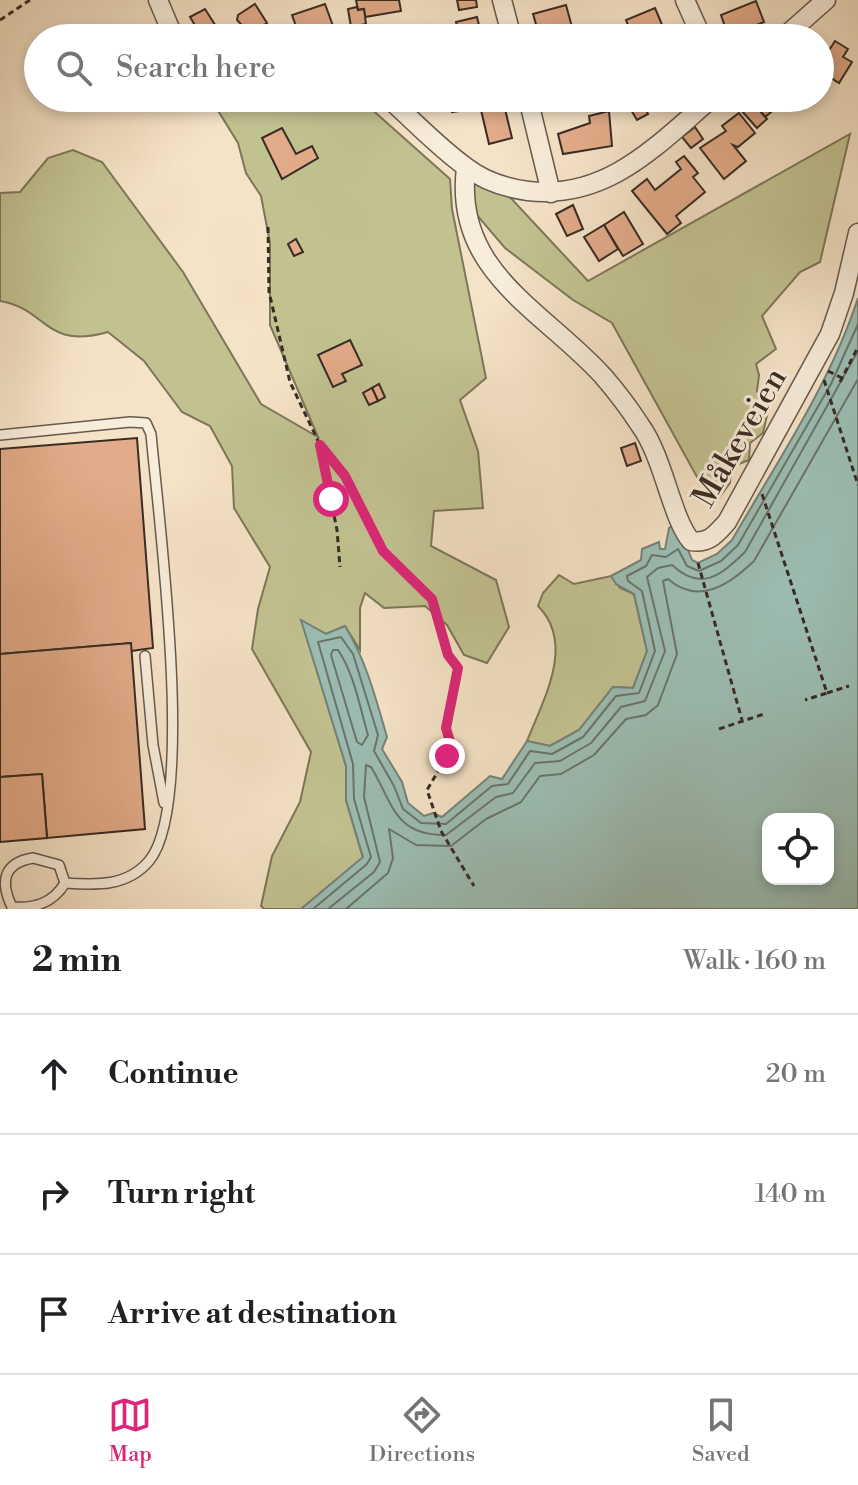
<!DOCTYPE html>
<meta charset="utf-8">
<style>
body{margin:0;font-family:"Libre Bodoni",serif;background:#f6f6f6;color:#202124}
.controls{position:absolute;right:24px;bottom:24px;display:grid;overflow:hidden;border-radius:16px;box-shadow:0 4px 12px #0003}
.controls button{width:72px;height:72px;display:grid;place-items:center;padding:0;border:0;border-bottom:2px solid #e0e0e0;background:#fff;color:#202124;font:40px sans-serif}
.stop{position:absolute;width:24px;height:24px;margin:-18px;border:6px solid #db2777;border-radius:50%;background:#fff}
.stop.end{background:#db2777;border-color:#fff;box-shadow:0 2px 8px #0008}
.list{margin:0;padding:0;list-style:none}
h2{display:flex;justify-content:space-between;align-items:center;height:104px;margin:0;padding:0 32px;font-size:34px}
h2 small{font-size:26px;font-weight:400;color:#757577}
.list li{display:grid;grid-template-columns:52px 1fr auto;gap:24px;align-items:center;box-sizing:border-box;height:120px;padding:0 32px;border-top:2px solid #e0e0e0}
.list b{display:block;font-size:30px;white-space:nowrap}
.list em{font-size:26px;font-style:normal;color:#757577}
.icon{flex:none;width:44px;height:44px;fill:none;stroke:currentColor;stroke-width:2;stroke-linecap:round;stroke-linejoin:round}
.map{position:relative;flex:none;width:858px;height:909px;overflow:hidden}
.search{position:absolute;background:#fff;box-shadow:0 4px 12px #0003;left:24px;right:24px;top:24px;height:88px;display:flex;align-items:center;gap:20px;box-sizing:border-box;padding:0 28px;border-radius:44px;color:#757577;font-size:30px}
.sheet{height:464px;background:#fff}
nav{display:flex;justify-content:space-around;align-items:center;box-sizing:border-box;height:112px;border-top:2px solid #e0e0e0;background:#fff;font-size:22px;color:#757577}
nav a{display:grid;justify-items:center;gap:4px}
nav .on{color:#db2777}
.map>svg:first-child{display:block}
</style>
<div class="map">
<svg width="858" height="909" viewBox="0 0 858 909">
<rect width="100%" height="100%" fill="#f5e3c7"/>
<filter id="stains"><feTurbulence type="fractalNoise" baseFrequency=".0025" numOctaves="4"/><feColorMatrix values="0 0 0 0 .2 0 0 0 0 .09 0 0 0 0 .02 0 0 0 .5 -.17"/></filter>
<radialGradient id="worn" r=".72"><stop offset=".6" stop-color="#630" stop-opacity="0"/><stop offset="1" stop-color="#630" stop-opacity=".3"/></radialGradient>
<!-- green -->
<g fill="#c2c291" stroke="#7d765a" stroke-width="2">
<path d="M 215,98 L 359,98 L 450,179 L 452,209 L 486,378 L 460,400 L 478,451 L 483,508 L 434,511 L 431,546 L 496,580 L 509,627 L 487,663 L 464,655 L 447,625 L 425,606 L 384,608 L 365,593 L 360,608 L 360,650 L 345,626 L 326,634 L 302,621 L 346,766 L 346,800 L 363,858 L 301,909 L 264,909 L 261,906 L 272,856 L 300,802 L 311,752 L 252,649 L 258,609 L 270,567 L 234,508 L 232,466 L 210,426 L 182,412 L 144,361 L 108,332 C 44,350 48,309 0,301 L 0,193 L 20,192 L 48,158 L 73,150 L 102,162 L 183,272 L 261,404 L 318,437 L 270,325 L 270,243 L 261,196 L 246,173 L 238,143 L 212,101 Z"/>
<path d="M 850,134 L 820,262 L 800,272 L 762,316 L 776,349 L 756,364 L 759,375 L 757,391 L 768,411 L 763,433 L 750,443 L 749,460 L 731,467 L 730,483 L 713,506 L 612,323 L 573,300 L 505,248 L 469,206 L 469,185 L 481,181 L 509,196 L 588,281 Z"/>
<path d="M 559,575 L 574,584 L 611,576 L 620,588 L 634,594 L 647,651 L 633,688 L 613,687 L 579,730 L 550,746 L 527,741 C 543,700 576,644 538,606 L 543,593 Z"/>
</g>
<!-- water -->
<path fill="#9cbeb4" stroke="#74837a" stroke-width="2" fill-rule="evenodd" d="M 858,298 L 858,909 L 301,909 L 363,857 L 346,800 L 346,766 L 301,620 L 326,634 L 345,626 C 366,660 376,699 387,737 L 382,749 L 402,782 L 408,803 L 424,816 L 433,813 L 442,817 L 490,776 L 502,779 L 527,741 L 550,746 L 579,730 L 613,687 L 633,688 L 647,651 L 634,594 L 616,584 L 611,576 L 641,560 L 642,549 L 659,542 L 660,549 L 665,549 L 669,528 L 677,522 L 692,560 L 698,563 L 717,554 L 732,540 C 777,462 830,384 858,298 ZM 768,819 L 828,819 L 828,879 L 768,879 Z"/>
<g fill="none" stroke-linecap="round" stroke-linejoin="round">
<!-- shore -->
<g stroke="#6a746c" stroke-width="2">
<path d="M 333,650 L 338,650 C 354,673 360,708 368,735 L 362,745 L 357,742 L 331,655 Z"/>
<path d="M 313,909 L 367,864 L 371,857 L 354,799 L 353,764 L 318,642 L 341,637 L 353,654 L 378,735 L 374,751 L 394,786 L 403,809 L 421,823 L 446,824 L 492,786 L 508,784 L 530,751 L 552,754 L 583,737 L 616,696 L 639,693 L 655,651 L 642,591 L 628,581 L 627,576 L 646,566 L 652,555 L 666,557 L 678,549 L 687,566 L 699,571 L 721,561 L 738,545 L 831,384 L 858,324"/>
<path d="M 328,909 L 374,872 L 380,862 L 364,797 L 366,765 L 371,767 C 393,803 394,836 446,835 L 496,797 L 513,793 L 535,763 L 560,761 L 591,743 L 621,707 L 645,701 L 665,651 L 647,577 L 658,568 L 672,565 C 701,592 720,576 745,552 L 858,351"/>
<path d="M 346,909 L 388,873 L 393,858 L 389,829 L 416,845 L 451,846 L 486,819 L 521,802 L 540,776 L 561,774 L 594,755 L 626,719 L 646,715 L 658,705 L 677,654 L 663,581 L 668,579 C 699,606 730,584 754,561 L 858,379"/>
</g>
</g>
<!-- building -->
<g fill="#e2ab89" stroke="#382b24" stroke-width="2">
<path d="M 356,0 L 399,0 L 401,11 L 365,17 L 364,9 L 358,10 Z"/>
<path d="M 457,0 L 476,0 L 477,7 L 459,10 Z"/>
<path d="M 756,1 L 764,22 L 749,28 L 752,37 L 729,38 L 721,15 Z"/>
<path d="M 255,4 L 267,23 L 250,34 L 237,20 L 238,15 Z"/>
<path d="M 325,4 L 333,26 L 319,30 L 321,36 L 300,37 L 292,15 Z"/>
<path d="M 566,5 L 575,38 L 540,38 L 533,14 Z"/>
<path d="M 357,7 L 358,10 L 364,9 L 366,24 L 351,27 L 348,9 Z"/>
<path d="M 655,8 L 663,27 L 653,32 L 655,38 L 633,38 L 626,20 Z"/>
<path d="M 205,9 L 217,28 L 202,37 L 190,17 Z"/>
<path d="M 477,17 L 482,38 L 460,38 L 456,22 Z"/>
<path d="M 349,29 L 352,38 L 332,38 L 331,36 Z"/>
<path d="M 835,41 L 848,49 L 843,57 L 852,62 L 839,83 L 831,78 L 824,90 L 820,88 L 820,64 Z"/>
<path d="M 624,98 L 641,98 L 648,114 L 637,120 Z"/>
<path d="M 641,98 L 668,98 L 647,110 Z"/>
<path d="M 751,98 L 788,98 L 765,117 Z"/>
<path d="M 464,101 L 466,110 L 452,112 L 451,103 Z"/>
<path d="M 751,101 L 767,119 L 757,128 L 741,110 Z"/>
<path d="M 504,105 L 512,138 L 489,144 L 481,110 Z"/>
<path d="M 609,111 L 612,146 L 563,154 L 558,134 L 590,123 L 589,116 Z"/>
<path d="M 739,113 L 755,133 L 738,147 L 733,145 L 746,161 L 724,179 L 700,148 L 726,131 L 722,126 Z"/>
<path d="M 695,127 L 703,139 L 691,148 L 682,137 Z"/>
<path d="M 282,128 L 296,154 L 312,146 L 318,158 L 282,179 L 262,138 Z"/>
<path d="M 684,156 L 698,173 L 693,177 L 705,192 L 676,216 L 681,223 L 667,234 L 632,191 L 647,179 L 655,190 L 681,169 L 676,162 Z"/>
<path d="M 573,205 L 583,229 L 567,236 L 556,214 Z"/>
<path d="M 624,212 L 643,244 L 623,256 L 604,225 Z"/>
<path d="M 604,225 L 618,249 L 599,261 L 584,237 Z"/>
<path d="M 296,239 L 303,252 L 294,256 L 288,244 Z"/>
<path d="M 350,340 L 362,365 L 342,374 L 346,381 L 333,387 L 318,355 Z"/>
<path d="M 379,384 L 385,397 L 378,401 L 372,388 Z"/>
<path d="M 372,388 L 378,401 L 369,405 L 363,393 Z"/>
<path d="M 137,438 L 153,648 L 131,651 L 131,643 L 0,654 L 0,449 Z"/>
<path d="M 635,443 L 641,461 L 627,466 L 621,448 Z"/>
<path d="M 131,643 L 145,829 L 47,838 L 42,774 L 0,777 L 0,654 Z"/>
<path d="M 42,774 L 47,838 L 0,842 L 0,777 Z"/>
</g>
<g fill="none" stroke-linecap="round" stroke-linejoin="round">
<defs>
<g id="lane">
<path d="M 0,435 L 130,422 L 146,423 L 151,434 C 158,515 197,804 149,861 C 127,887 96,885 65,883"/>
<path d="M 145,656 L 153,745 L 164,803"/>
<path d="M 33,858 L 59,865 L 65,883 C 53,903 35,909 12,907 C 0,882 3,863 33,858 Z"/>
</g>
<g id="street">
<path d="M 158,0 L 174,38"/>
<path d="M 502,0 L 512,38"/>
<path d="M 685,0 L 702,38"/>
<path d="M 783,38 L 826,0"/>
<path d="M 388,98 C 414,121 438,147 466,167 C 484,181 506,188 528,191 C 607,200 656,146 712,98"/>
<path d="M 528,98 L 551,193"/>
<path d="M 466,168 C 453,272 543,310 603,376 C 616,391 629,408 640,425 C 664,458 671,517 691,541 C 709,544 716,534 727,522 L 830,334 L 844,293 L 858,233"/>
</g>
</defs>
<!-- lane casing -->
<use href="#lane" stroke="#67594d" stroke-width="12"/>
<!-- street casing -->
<use href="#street" stroke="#67594d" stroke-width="21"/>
<!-- path -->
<g stroke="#382b24" stroke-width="3" stroke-dasharray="6 4" stroke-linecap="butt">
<path d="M 0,20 L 30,0"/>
<path d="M 268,227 L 269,292 L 290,382 L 320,445 L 337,530 L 340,567"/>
<path d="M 828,371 L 842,378"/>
<path d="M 824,380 L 858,485"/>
<path d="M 840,382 L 858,347"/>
<path d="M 320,445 L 345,476 L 383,551 L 432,599 L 448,655 L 458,668 L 446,728 L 450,742 L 447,756 L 427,790 L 441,831 L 474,886"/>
<path d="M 762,494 L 827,693 L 805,700"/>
<path d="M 698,563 L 742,720"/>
<path d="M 827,693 L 849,686"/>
<path d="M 719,729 L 764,714"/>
</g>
<!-- lane -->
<use href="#lane" stroke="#f8eddb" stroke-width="9"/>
<!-- street -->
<use href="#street" stroke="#f8eddb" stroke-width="18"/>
</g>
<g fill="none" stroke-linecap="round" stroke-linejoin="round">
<!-- route -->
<path stroke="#db2777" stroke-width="10" d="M 331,499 L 320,445 L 345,476 L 383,551 L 432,599 L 448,655 L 458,668 L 446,728 L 450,742 L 447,756"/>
</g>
<g text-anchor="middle" stroke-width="6" stroke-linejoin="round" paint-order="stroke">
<!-- street labels -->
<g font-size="32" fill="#382b24" stroke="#f8eddb">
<text transform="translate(739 437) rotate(-60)" y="11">Måkeveien</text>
</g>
</g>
<rect width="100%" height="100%" filter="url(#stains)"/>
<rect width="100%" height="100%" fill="url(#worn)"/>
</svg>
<div class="controls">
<button><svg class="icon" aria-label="locate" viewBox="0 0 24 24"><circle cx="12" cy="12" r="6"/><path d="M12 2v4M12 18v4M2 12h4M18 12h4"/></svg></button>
</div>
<div class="stop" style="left:331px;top:499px"></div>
<div class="stop end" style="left:447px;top:756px"></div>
<div class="search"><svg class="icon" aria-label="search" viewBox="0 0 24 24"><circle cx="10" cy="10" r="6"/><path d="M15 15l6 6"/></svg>Search here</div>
</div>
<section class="sheet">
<h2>2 min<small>Walk · 160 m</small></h2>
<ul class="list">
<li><svg class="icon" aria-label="ahead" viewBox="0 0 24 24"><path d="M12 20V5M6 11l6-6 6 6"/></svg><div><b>Continue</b></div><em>20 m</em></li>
<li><svg class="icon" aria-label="right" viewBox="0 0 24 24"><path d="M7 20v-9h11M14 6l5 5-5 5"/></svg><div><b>Turn right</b></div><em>140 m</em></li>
<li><svg class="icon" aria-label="arrive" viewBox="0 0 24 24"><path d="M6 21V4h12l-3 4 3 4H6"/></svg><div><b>Arrive at destination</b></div></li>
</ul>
</section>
<nav>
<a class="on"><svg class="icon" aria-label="map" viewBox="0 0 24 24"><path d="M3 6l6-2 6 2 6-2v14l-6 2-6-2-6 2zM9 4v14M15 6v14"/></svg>Map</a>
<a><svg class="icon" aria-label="directions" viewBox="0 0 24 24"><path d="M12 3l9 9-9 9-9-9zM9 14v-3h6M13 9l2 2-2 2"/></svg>Directions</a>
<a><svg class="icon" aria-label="saved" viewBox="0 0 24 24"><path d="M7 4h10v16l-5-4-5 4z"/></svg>Saved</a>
</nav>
